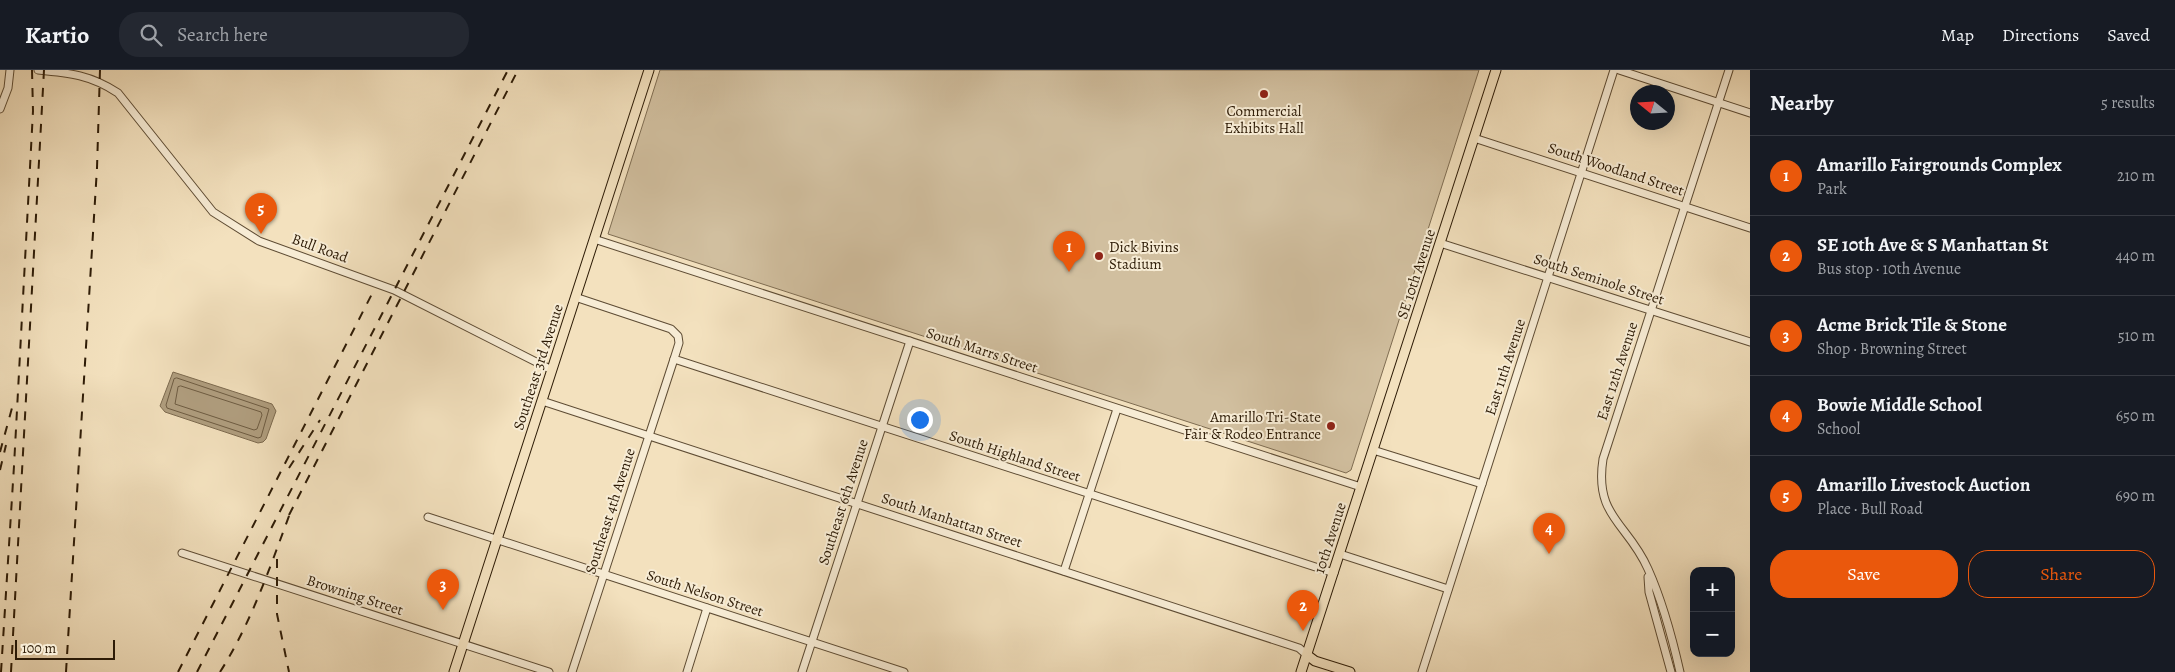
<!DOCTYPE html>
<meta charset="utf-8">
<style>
body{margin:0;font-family:Alegreya,serif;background:#242831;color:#f1f3f6}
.controls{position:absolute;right:15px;bottom:15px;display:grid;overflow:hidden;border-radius:10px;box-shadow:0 5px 20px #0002}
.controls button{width:45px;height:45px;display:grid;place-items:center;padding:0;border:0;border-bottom:1px solid #363941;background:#171b24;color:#f1f3f6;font:25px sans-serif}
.compass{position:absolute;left:1630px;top:15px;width:45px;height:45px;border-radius:50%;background:#171b24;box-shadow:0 5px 20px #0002;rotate:288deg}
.scale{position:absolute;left:15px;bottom:12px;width:100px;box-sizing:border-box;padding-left:5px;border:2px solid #2d1b06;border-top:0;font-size:14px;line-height:18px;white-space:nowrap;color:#2d1b06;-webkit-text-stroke:4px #f7ecd5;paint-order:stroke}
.you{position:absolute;left:919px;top:349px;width:18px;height:18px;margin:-12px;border:4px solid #fff;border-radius:50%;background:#1a73e8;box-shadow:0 0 0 8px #1a73e833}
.badge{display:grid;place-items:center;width:32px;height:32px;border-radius:50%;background:#ea580c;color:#fff;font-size:16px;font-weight:700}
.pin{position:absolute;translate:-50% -41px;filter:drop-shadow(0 1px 2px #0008)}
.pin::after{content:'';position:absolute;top:26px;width:18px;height:15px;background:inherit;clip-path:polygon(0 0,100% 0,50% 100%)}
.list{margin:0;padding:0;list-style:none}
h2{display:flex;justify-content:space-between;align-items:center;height:65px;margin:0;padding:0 20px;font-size:21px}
h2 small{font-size:16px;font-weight:400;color:#9ea1a6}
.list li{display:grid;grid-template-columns:32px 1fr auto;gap:15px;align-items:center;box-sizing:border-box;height:80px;padding:0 20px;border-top:1px solid #363941}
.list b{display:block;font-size:19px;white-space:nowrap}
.list p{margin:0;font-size:16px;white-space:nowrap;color:#9ea1a6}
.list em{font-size:16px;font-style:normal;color:#9ea1a6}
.actions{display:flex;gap:10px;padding:15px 20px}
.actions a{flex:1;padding:11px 0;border:1px solid #ea580c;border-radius:20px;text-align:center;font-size:18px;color:#ea580c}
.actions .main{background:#ea580c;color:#fff}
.icon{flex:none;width:28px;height:28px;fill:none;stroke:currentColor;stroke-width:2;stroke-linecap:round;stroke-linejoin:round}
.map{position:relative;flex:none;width:1750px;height:602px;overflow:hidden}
header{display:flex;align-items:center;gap:30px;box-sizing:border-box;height:70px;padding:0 25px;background:#171b24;border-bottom:1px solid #363941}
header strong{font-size:24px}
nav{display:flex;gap:28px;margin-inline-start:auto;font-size:18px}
.search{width:350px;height:45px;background:#242831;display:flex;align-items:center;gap:12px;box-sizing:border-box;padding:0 18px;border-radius:20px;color:#9ea1a6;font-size:19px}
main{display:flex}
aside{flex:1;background:#171b24}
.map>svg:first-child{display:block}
</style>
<header>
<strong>Kartio</strong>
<div class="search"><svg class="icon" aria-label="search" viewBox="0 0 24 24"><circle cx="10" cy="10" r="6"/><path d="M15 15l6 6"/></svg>Search here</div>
<nav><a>Map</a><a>Directions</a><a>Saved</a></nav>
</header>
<main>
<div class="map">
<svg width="1750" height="602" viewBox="0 0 1750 602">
<rect width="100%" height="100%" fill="#f3e1be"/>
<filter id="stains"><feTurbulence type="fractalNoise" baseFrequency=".004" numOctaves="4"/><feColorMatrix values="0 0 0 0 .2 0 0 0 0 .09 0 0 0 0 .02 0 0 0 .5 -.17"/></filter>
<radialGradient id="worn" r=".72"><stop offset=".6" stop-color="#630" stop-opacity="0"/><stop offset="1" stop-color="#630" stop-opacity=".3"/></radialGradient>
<!-- green -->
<path fill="#d1bf9f" stroke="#7f6d52" d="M 660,0 L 1479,0 L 1351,400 L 1346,403 L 608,164 Z"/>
<!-- water -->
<path fill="#b09e7f" stroke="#7c6a4f" d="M 173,302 L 272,334 L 276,341 L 266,369 L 263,372 L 258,373 L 165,342 L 160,336 Z"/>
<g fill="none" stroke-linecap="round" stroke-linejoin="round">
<!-- shore -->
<g stroke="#6e5c42" stroke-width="1">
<path d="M 177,308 L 269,339 L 261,367 L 258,368 L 167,338 L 166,335 L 174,309 Z"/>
<path d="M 181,316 L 261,342 L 262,345 L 257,359 L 254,360 L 175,334 L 178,317 Z"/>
</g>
<defs>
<g id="minor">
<path d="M 38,0 C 70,3 91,5 118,23 L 213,142 L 259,171 L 394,220 L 552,300"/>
<path d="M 1619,0 L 1750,43"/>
<path d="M 0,39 L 8,18 L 10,0"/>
<path d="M 1474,68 L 1750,158"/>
<path d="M 594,169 L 1361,417"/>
<path d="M 1440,173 L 1750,272"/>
<path d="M 575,227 L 671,259 L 678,266 L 679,273 L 674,289 L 1334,503"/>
<path d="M 542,331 L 1299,578 L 1307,585"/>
<path d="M 1373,380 L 1482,414"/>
<path d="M 428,447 L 904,602"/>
<path d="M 182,483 L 549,602"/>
<path d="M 1340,484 L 1448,519"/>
<path d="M 1064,501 L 1117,339"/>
<path d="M 1648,507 L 1649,522 L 1671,602"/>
<path d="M 572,602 L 674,289"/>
<path d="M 687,602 L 707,538"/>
<path d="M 802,602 L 910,271"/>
<path d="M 1422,602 L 1614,0"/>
<path d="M 1680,602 C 1673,571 1661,528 1648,499 C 1628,453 1594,447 1603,389 L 1729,0"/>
</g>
<g id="major">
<path d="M 1307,585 L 1315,591 L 1350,602"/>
<path d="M 454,602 L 649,0"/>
<path d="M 1301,602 L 1496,0"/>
</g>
</defs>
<!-- minor casing -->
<use href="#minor" stroke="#5e4c34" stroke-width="9"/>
<!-- major casing -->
<use href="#major" stroke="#2d1b06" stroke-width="11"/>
<!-- minor -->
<use href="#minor" stroke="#f7ecd5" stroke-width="7"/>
<!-- major -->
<use href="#major" stroke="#f3e1be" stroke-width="9"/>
<!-- rail -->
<g stroke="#2d1b06" stroke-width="2" stroke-dasharray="9 9" stroke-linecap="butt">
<path d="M 0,382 L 12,338"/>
<path d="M 289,398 L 320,350"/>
<path d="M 0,400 L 6,375"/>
<path d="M 289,445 L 518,0"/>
<path d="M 277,489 L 277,544 L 289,602"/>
<path d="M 1,602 L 14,396 L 33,41 L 32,0"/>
<path d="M 11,602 L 44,0"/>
<path d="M 66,602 L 97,98 L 100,0"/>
<path d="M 178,602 L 374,220"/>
<path d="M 197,602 L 508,0"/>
<path d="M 220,602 C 252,552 271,494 292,438"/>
</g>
</g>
<!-- markers -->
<g fill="#8f2418" stroke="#f7ecd5" stroke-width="2">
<circle cx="1264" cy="24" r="5"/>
<circle cx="1099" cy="186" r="5"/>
<circle cx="1331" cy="356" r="5"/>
</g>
<g text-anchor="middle" stroke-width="4" stroke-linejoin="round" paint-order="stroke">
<!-- poi labels -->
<g font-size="15" fill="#2d1b06" stroke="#f7ecd5">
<text x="1264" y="46">Commercial<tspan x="1264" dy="17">Exhibits Hall</tspan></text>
<text x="1109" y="182" text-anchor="start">Dick Bivins<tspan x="1109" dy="17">Stadium</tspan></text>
<text x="1321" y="352" text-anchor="end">Amarillo Tri-State<tspan x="1321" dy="17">Fair &amp; Rodeo Entrance</tspan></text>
</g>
<!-- street labels -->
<g font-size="15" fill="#2d1b06" stroke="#f7ecd5">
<text transform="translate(1616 99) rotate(18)" y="5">South Woodland Street</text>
<text transform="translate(320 178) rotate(20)" y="5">Bull Road</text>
<text transform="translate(1416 204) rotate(-72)" y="5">SE 10th Avenue</text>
<text transform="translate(1599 209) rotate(18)" y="5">South Seminole Street</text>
<text transform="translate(982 280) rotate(18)" y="5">South Marrs Street</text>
<text transform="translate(538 297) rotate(-72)" y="5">Southeast 3rd Avenue</text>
<text transform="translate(1505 297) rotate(-72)" y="5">East 11th Avenue</text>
<text transform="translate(1617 301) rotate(-72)" y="5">East 12th Avenue</text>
<text transform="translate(1015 386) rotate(18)" y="5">South Highland Street</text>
<text transform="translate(843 432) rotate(-72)" y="5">Southeast 6th Avenue</text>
<text transform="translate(610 441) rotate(-72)" y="5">Southeast 4th Avenue</text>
<text transform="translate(952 450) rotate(18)" y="5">South Manhattan Street</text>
<text transform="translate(1330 468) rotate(-72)" y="5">10th Avenue</text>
<text transform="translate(705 523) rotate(18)" y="5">South Nelson Street</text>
<text transform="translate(355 525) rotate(18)" y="5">Browning Street</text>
</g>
</g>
<rect width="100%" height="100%" filter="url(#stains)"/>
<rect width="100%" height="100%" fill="url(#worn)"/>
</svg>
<div class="controls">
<button>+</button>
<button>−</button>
</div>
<svg class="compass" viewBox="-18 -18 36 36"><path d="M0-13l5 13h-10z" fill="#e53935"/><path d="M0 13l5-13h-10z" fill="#9ea1a6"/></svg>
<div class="scale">100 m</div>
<div class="you"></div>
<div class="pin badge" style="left:1069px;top:202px">1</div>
<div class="pin badge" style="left:1303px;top:561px">2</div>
<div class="pin badge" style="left:443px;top:540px">3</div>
<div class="pin badge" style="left:1549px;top:484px">4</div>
<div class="pin badge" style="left:261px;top:164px">5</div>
</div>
<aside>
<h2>Nearby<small>5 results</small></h2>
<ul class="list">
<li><span class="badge">1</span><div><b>Amarillo Fairgrounds Complex</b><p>Park</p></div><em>210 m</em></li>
<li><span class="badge">2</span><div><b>SE 10th Ave &amp; S Manhattan St</b><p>Bus stop · 10th Avenue</p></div><em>440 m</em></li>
<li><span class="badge">3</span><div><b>Acme Brick Tile &amp; Stone</b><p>Shop · Browning Street</p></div><em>510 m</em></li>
<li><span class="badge">4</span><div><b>Bowie Middle School</b><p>School</p></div><em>650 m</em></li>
<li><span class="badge">5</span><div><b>Amarillo Livestock Auction</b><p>Place · Bull Road</p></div><em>690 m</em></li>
</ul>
<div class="actions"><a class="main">Save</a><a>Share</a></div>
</aside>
</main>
